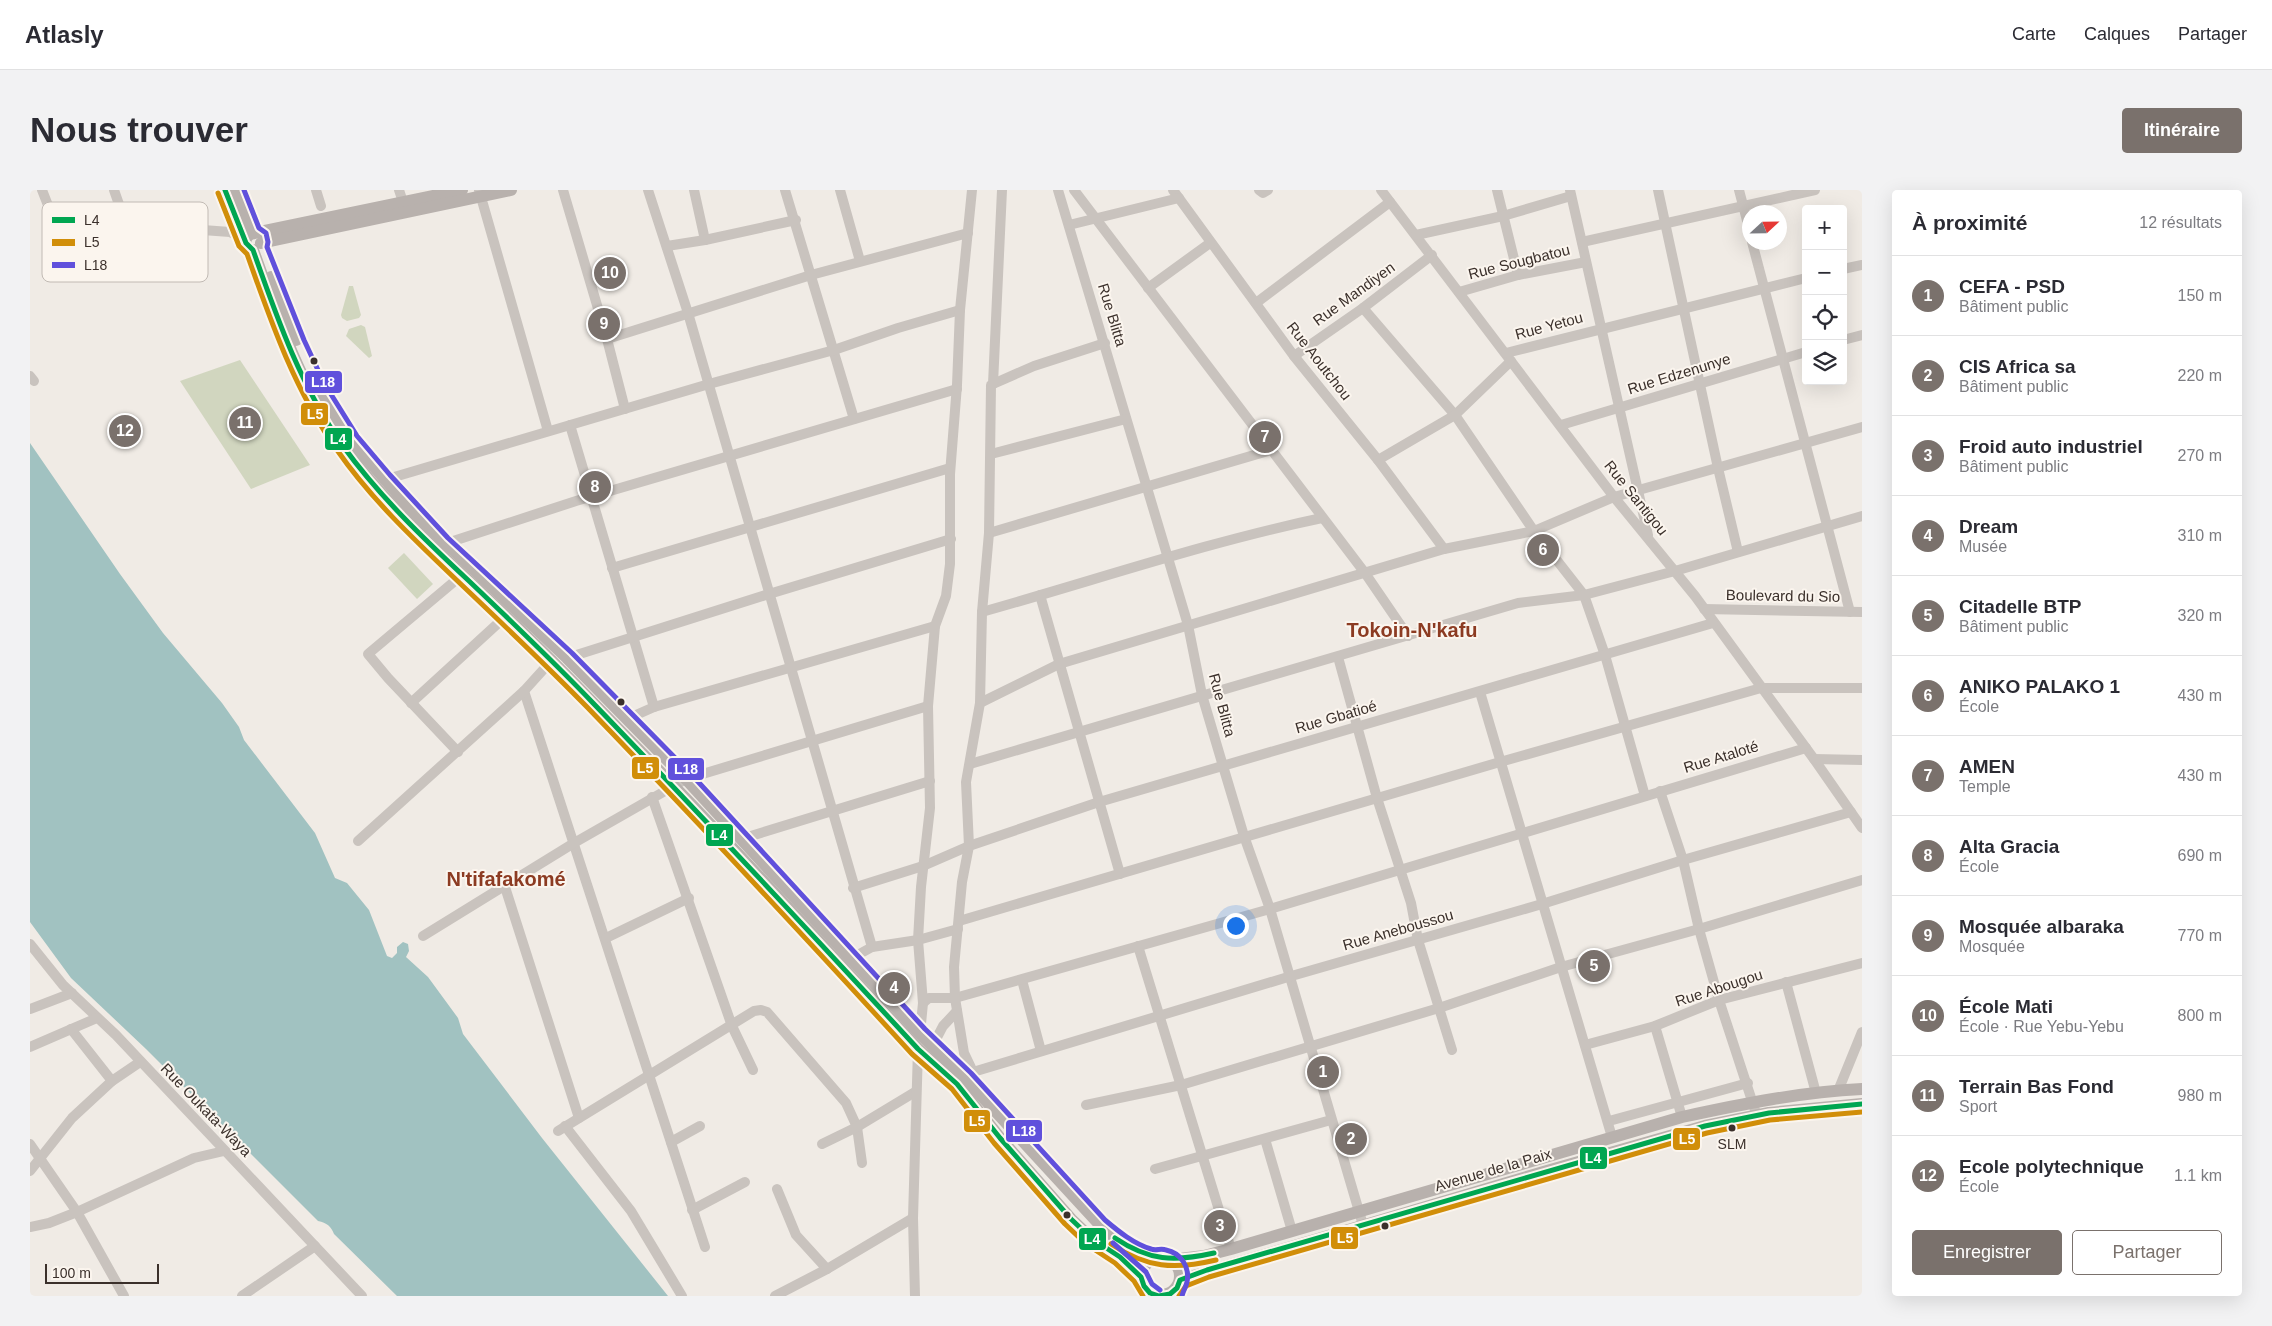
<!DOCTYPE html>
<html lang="fr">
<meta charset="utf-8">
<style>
body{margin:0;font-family:Helvetica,sans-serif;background:#f2f2f3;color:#2b2b33}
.controls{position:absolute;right:15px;top:15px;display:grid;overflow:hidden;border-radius:5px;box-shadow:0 5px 20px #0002}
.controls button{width:45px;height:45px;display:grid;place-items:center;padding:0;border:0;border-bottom:1px solid #e1e1e2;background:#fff;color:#2b2b33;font:25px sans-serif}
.compass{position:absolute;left:1712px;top:15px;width:45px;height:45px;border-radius:50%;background:#fff;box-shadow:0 5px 20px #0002;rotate:68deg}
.scale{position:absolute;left:15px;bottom:12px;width:114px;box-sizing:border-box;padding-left:5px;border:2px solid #3b302b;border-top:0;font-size:14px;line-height:18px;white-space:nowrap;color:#3b302b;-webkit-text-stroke:4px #fbf5ee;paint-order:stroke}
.you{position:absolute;left:1205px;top:735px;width:18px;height:18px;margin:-12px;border:4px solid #fff;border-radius:50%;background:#1a73e8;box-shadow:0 0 0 8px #1a73e833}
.badge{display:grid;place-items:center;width:32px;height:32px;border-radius:50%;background:#7a716c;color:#fff;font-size:16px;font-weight:700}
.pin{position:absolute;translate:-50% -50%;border:2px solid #fff;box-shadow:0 1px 5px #0006}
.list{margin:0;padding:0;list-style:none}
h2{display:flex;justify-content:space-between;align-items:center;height:65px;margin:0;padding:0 20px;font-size:21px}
h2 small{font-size:16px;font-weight:400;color:#7c7c81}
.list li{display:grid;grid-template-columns:32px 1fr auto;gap:15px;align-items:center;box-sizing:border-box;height:80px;padding:0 20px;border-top:1px solid #e1e1e2}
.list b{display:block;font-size:19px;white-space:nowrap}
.list p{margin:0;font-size:16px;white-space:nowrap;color:#7c7c81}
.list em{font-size:16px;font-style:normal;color:#7c7c81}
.actions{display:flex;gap:10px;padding:15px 20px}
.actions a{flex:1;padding:11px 0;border:1px solid #7a716c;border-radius:5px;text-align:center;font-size:18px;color:#7a716c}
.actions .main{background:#7a716c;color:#fff}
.icon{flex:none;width:28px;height:28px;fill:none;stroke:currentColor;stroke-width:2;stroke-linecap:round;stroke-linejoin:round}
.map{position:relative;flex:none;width:1832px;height:1106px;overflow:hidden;border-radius:5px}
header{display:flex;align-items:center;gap:30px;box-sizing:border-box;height:70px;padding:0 25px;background:#fff;border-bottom:1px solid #e1e1e2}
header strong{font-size:24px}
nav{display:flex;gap:28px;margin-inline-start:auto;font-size:18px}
.intro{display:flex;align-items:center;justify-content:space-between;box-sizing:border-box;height:120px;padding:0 30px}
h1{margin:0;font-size:35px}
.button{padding:12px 22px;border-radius:5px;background:#7a716c;color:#fff;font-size:18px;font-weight:700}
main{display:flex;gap:30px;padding:0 30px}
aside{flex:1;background:#fff;border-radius:5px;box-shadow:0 5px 20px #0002}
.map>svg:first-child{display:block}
</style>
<header>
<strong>Atlasly</strong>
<nav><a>Carte</a><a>Calques</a><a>Partager</a></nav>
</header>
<div class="intro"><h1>Nous trouver</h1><a class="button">Itinéraire</a></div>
<main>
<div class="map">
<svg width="1832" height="1106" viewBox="0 0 1832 1106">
<rect width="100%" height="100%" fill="#f0ebe5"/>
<!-- green -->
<g fill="#d1d6bf">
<path d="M 319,96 L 323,96 L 331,125 L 329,128 L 317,131 L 312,128 L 311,125 Z"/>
<path d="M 331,135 L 335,137 L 342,166 L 339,168 L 316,146 L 319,139 Z"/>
<path d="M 210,170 L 280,275 L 221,299 L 150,191 Z"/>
<path d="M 374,363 L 403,394 L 387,409 L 358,378 Z"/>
</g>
<!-- water -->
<path fill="#a1c2c1" d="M 0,253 L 90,384 L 133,443 L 192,513 L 209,537 L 214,550 L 285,643 L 305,688 L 317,693 L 339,720 L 357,766 L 362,768 L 367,763 L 367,757 L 373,752 L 378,754 L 379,761 L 376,767 L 398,787 L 428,828 L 433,844 L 512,948 L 638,1106 L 367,1106 L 304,1044 C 301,1036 297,1033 288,1031 L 116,859 L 41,788 L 0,732 Z"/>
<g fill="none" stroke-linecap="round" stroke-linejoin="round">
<!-- minor -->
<g stroke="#c9c3be" stroke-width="10">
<path d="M 12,0 L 21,23"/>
<path d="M 84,0 L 98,40"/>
<path d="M 286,0 L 291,16"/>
<path d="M 369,0 L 373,12"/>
<path d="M 449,0 L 518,241"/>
<path d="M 533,0 L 577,149 L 595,219"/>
<path d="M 618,0 L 658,123 L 842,757"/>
<path d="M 664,0 L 675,50"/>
<path d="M 755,0 L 824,229"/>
<path d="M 810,0 L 830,71"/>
<path d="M 1028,0 L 1158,435 L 1172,505 L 1193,576 L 1214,646 L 1240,719 L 1333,1035"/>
<path d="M 1044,0 L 1335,383 L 1378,446"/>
<path d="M 1143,0 L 1264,166 L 1348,270 L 1414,359"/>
<path d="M 1229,0 L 1233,3 L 1238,0"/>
<path d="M 1351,0 L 1584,307 L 1665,406 L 1784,569 L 1832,638"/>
<path d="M 1467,0 L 1488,85"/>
<path d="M 1540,0 L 1618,345"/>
<path d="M 1628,0 L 1688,278 L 1708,362"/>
<path d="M 1709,0 L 1720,42"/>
<path d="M 1039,35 L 1149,8"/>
<path d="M 1386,45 L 1473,26 L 1541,6"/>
<path d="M 1552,52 L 1785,0"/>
<path d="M 1722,52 L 1820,422"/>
<path d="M 637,56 L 675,50 L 766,30"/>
<path d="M 43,58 L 98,40 L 118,36 L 200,42 L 208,46 L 215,53"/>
<path d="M 1813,79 L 1832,75"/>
<path d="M 1118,98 L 1180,53"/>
<path d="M 1429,102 L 1488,85 L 1556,72"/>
<path d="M 1226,113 L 1360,12"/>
<path d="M 1333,118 L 1425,225 L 1504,341 L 1554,405 L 1575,465 L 1615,606"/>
<path d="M 577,149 L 781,85 L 938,43"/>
<path d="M 1813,150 L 1832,145"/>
<path d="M 1476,163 L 1776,88"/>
<path d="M 1264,166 L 1333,118 L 1402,65"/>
<path d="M 0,186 L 4,191"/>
<path d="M 963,194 L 1004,176 L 1075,153"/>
<path d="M 540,235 L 624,517"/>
<path d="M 1531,235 L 1776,162"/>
<path d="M 961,264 L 1096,229"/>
<path d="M 1348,270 L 1425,225 L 1481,171"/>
<path d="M 354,290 L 679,194 L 804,160 L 868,138 L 930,120"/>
<path d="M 959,343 L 1241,260"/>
<path d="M 411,355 L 546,311 L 927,199"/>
<path d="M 582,378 L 920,278"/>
<path d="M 1010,405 L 1090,684"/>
<path d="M 1674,419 L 1832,422"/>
<path d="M 952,422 C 1066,390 1177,352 1292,328"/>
<path d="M 1308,467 L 1347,608 L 1381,713 L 1388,750 L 1422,860"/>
<path d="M 537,468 L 739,404 L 921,349"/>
<path d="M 494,501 L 675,1057"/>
<path d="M 1450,502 L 1582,947"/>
<path d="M 381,513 L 476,426"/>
<path d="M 950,513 L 1029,474 L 1414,359 L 1504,341 L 1584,307 L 1832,237"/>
<path d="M 597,529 L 624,517 L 905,436"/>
<path d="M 428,562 L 358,488 L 338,464 L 432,385"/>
<path d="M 1784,569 L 1832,570"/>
<path d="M 940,574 L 1488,413 L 1554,405 L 1645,381 L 1832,326"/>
<path d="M 1630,601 L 1653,670 L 1669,739 L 1689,810 L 1725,920"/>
<path d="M 622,607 L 702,836 L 723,880"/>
<path d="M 711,649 L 900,591"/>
<path d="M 328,651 L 494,501 L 522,470"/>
<path d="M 475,697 L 549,928"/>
<path d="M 823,698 L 893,676 L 939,656 L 1069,612 L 1683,433"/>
<path d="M 929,731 L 1470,572 L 1731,498 L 1832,498"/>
<path d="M 393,746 L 544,653 L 656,589 L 898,516"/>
<path d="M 576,748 L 659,708"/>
<path d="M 0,754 L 33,795 L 86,845 L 332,1106"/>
<path d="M 1108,756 L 1201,1059"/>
<path d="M 815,772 L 842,757 L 888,750 L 928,739"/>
<path d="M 992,790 L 1011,861"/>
<path d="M 1756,792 L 1786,903"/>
<path d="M 893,813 L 899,808 L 925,808 L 1240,719 L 1776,558"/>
<path d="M 0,819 L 42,803"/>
<path d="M 1625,836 L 1652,927"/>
<path d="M 41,839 L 82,891"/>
<path d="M 890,844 L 893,813 L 888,750 L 891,697 L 900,618 L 898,516 L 905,436 L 916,406 L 920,374 L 920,284 L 927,195 L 930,120 L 942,0"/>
<path d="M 1555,855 L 1625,836 L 1689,810 L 1832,773"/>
<path d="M 0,857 L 67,828"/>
<path d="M 902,857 L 913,836 L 927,821"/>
<path d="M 943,882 L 934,863 L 925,808 L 924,777 L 932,692 L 939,656 L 936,592 L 950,513 L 952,422 L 959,343 L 961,195 L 963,194 L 972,0"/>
<path d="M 930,891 L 943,882 L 1258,787 L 1512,714 L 1653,670 L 1821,622"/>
<path d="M 1808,901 L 1832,842"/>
<path d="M 1056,915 L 1151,895 L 1409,818 L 1531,777 L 1669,739 L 1832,690"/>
<path d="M 1579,931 L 1718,893"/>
<path d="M 535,936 L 601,1021 L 652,1106"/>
<path d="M 528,941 L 724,821 L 731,820 L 737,822 L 816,913 L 827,937 L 832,973"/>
<path d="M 1235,949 L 1262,1041"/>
<path d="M 641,952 L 670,936"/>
<path d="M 0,954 L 47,1022 L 94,1106"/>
<path d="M 792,954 L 827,937 L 885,902"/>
<path d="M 1125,979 L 1301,930"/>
<path d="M 0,981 L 42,928 L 82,891 L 110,872"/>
<path d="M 747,999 L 766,1045 L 797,1079"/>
<path d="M 662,1020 L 715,992"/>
<path d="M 0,1037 L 19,1033 L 47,1022 L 164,968 L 194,961"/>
<path d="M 212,1106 L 285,1056"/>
<path d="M 745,1106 L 797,1079 L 883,1028"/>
<path d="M 885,1106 L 883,1028 L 888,859"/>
</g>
<!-- major -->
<g stroke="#b8b1ad" stroke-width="12">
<path d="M 195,0 L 216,54"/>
<path d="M 206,0 L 223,43"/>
<path d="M 215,49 L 220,44 L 432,0"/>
<path d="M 231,53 L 481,0"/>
<path d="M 223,60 C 247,127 271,197 313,256 C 356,316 412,365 465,416 C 509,457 551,500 592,543 C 693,645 790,753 888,859 L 927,894 L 970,948 L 1041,1029 L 1061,1048 L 1090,1067 L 1111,1087"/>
<path d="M 241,87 L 266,150"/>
<path d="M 285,193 L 321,250 L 384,323 L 537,468 L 656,589 L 890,844 L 935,888 L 1070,1035 L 1092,1053 L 1124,1068"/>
<circle cx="1131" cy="1086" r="19"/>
<path d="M 1141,1070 L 1174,1066 L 1201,1059 L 1652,927 C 1712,914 1771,902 1832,899"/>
<path d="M 1150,1090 L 1510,983 L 1675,936 L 1739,923 L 1832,914"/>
</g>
<defs>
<g id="bus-1">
<path d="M 195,0 L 216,53 L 223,60 C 247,128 271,197 313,256 C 349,306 394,349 439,391 C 481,431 523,471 563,513 C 673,627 781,743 888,859 L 927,894 L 970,948 L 1041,1029 L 1061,1048 L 1090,1067 L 1111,1087 L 1114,1096 L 1120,1103 L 1129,1106 L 1140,1104 L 1147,1098 L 1150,1090 L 1177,1080 L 1675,936 L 1739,923 L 1832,914"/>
<path d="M 1085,1048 C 1119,1071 1144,1072 1184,1063"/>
</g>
<g id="bus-2">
<path d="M 188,3 L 209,56 L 217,64 C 241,132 265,201 307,260 C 343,312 391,356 436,399 C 477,438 518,477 557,517 C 667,631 775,747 882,864 L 922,899 L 964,953 L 1035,1034 L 1056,1054 L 1085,1073 L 1104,1091 L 1113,1106"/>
<path d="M 1081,1054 C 1117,1078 1144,1080 1186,1070"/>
<path d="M 1149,1106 L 1156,1096 L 1179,1087 L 1677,943 L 1740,930 L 1832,922"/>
</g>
<g id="bus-3">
<path d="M 214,0 L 229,38 L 236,43 L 238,52 L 237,57 L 274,150 L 294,193 L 327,246 L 360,285 L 418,348 L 542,463 L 661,584 L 895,839 L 941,883 L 1075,1030 C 1088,1041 1104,1054 1121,1059 C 1126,1061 1131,1058 1136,1060 C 1151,1063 1160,1077 1157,1092 C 1156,1097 1153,1101 1152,1106"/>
<path d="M 1083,1053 L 1116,1082 L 1122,1094 L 1130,1100"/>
</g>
</defs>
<!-- bus-1 casing -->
<use href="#bus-1" stroke="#fbf5ee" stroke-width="9"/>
<!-- bus-2 casing -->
<use href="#bus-2" stroke="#fbf5ee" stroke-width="9"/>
<!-- bus-3 casing -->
<use href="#bus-3" stroke="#fbf5ee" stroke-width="9"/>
<!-- bus-1 -->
<use href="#bus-1" stroke="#00a651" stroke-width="5"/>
<!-- bus-2 -->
<use href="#bus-2" stroke="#d18e09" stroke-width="5"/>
<!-- bus-3 -->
<use href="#bus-3" stroke="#6050dc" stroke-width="5"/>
</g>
<!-- markers -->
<g fill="#3b302b" stroke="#fbf5ee" stroke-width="2">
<circle cx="284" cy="171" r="4.5"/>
<circle cx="591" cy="512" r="4.5"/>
<circle cx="1702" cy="938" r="4.5"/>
<circle cx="1037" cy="1025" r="4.5"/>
<circle cx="1355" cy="1036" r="4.5"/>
</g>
<g text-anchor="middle" stroke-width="4" stroke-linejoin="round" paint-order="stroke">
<!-- bus labels -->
<g font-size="14" fill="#3b302b" stroke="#fbf5ee">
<text x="1702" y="959">SLM</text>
</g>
<!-- street labels -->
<g font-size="15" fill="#3b302b" stroke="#fbf5ee">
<text transform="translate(1489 72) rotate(-14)" y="5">Rue Sougbatou</text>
<text transform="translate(1324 104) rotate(-36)" y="5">Rue Mandiyen</text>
<text transform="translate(1082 125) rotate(73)" y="5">Rue Blitta</text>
<text transform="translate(1519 136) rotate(-15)" y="5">Rue Yetou</text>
<text transform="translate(1289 171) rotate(52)" y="5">Rue Aoutchou</text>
<text transform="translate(1649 184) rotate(-17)" y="5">Rue Edzenunye</text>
<text transform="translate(1606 308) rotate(51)" y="5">Rue Santigou</text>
<text transform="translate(1753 406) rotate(1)" y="5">Boulevard du Sio</text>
<text transform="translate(1192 515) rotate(75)" y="5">Rue Blitta</text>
<text transform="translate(1306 527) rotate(-16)" y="5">Rue Gbatioé</text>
<text transform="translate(1691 567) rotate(-17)" y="5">Rue Ataloté</text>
<text transform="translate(1368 740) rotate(-16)" y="5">Rue Aneboussou</text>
<text transform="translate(1689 798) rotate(-18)" y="5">Rue Abougou</text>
<text transform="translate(176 920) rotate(46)" y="5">Rue Oukata-Waya</text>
<text transform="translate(1463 980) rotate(-16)" y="5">Avenue de la Paix</text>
</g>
<!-- district labels -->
<g font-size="20" font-weight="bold" fill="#8c3b22" stroke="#fbf5ee">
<text x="1382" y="447">Tokoin-N'kafu</text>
<text x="476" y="696">N'tifafakomé</text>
</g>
</g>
<!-- legend -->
<rect x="12" y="12" width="166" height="80" rx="8" fill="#fbf5ee" stroke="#c1bab4" stroke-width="1"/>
<rect x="22" y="27" width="23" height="6" fill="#00a651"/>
<rect x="22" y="49" width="23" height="7" fill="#d18e09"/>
<rect x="22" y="72" width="23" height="6" fill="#6050dc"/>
<g font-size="14" fill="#3b302b">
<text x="54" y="35">L4</text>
<text x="54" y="57">L5</text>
<text x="54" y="80">L18</text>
</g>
<g stroke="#fbf5ee" stroke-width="2">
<rect x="274" y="180" width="39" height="24" rx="5" fill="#6050dc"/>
<rect x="270" y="212" width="29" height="24" rx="5" fill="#d18e09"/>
<rect x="294" y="237" width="29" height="24" rx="5" fill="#00a651"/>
<rect x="601" y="566" width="29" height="24" rx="5" fill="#d18e09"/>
<rect x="637" y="567" width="38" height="24" rx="5" fill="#6050dc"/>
<rect x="675" y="633" width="29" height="24" rx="5" fill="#00a651"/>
<rect x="933" y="919" width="28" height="24" rx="5" fill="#d18e09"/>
<rect x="975" y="929" width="38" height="24" rx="5" fill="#6050dc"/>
<rect x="1642" y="937" width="29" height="24" rx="5" fill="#d18e09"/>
<rect x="1549" y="956" width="29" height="24" rx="5" fill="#00a651"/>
<rect x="1300" y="1036" width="29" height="24" rx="5" fill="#d18e09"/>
<rect x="1048" y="1037" width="29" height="24" rx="5" fill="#00a651"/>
</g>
<g font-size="14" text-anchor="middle" font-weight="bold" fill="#fff">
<text x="293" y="197">L18</text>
<text x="285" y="229">L5</text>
<text x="308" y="254">L4</text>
<text x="615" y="583">L5</text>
<text x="656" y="584">L18</text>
<text x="689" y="650">L4</text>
<text x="947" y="936">L5</text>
<text x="994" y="946">L18</text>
<text x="1657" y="954">L5</text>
<text x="1563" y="973">L4</text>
<text x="1315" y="1053">L5</text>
<text x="1062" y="1054">L4</text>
</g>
</svg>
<div class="controls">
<button>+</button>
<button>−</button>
<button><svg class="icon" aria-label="locate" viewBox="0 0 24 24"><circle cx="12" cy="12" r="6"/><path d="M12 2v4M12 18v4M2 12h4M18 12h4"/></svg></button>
<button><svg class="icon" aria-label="layers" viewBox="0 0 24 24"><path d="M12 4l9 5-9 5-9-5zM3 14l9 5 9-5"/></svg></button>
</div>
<svg class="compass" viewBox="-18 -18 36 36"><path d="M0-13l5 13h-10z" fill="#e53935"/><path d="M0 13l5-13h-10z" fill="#7c7c81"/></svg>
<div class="scale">100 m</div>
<div class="you"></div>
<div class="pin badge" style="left:1293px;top:882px">1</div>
<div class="pin badge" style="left:1321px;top:949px">2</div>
<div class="pin badge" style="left:1190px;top:1036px">3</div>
<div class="pin badge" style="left:864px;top:798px">4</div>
<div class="pin badge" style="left:1564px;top:776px">5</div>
<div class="pin badge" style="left:1513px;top:360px">6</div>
<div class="pin badge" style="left:1235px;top:247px">7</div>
<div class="pin badge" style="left:565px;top:297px">8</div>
<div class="pin badge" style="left:574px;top:134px">9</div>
<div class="pin badge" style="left:580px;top:83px">10</div>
<div class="pin badge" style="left:215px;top:233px">11</div>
<div class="pin badge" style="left:95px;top:241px">12</div>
</div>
<aside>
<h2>À proximité<small>12 résultats</small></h2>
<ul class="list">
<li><span class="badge">1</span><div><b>CEFA - PSD</b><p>Bâtiment public</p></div><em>150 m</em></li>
<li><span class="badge">2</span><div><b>CIS Africa sa</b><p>Bâtiment public</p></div><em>220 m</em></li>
<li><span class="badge">3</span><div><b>Froid auto industriel</b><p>Bâtiment public</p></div><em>270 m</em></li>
<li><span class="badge">4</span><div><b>Dream</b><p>Musée</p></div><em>310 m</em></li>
<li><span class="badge">5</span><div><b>Citadelle BTP</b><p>Bâtiment public</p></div><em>320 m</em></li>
<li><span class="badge">6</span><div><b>ANIKO PALAKO 1</b><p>École</p></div><em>430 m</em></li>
<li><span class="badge">7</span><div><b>AMEN</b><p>Temple</p></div><em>430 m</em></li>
<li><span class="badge">8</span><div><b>Alta Gracia</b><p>École</p></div><em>690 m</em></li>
<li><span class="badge">9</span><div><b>Mosquée albaraka</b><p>Mosquée</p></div><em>770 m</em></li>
<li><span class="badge">10</span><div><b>École Mati</b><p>École · Rue Yebu-Yebu</p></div><em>800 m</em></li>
<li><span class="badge">11</span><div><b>Terrain Bas Fond</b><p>Sport</p></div><em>980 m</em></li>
<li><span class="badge">12</span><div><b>Ecole polytechnique</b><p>École</p></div><em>1.1 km</em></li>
</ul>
<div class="actions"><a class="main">Enregistrer</a><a>Partager</a></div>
</aside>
</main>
